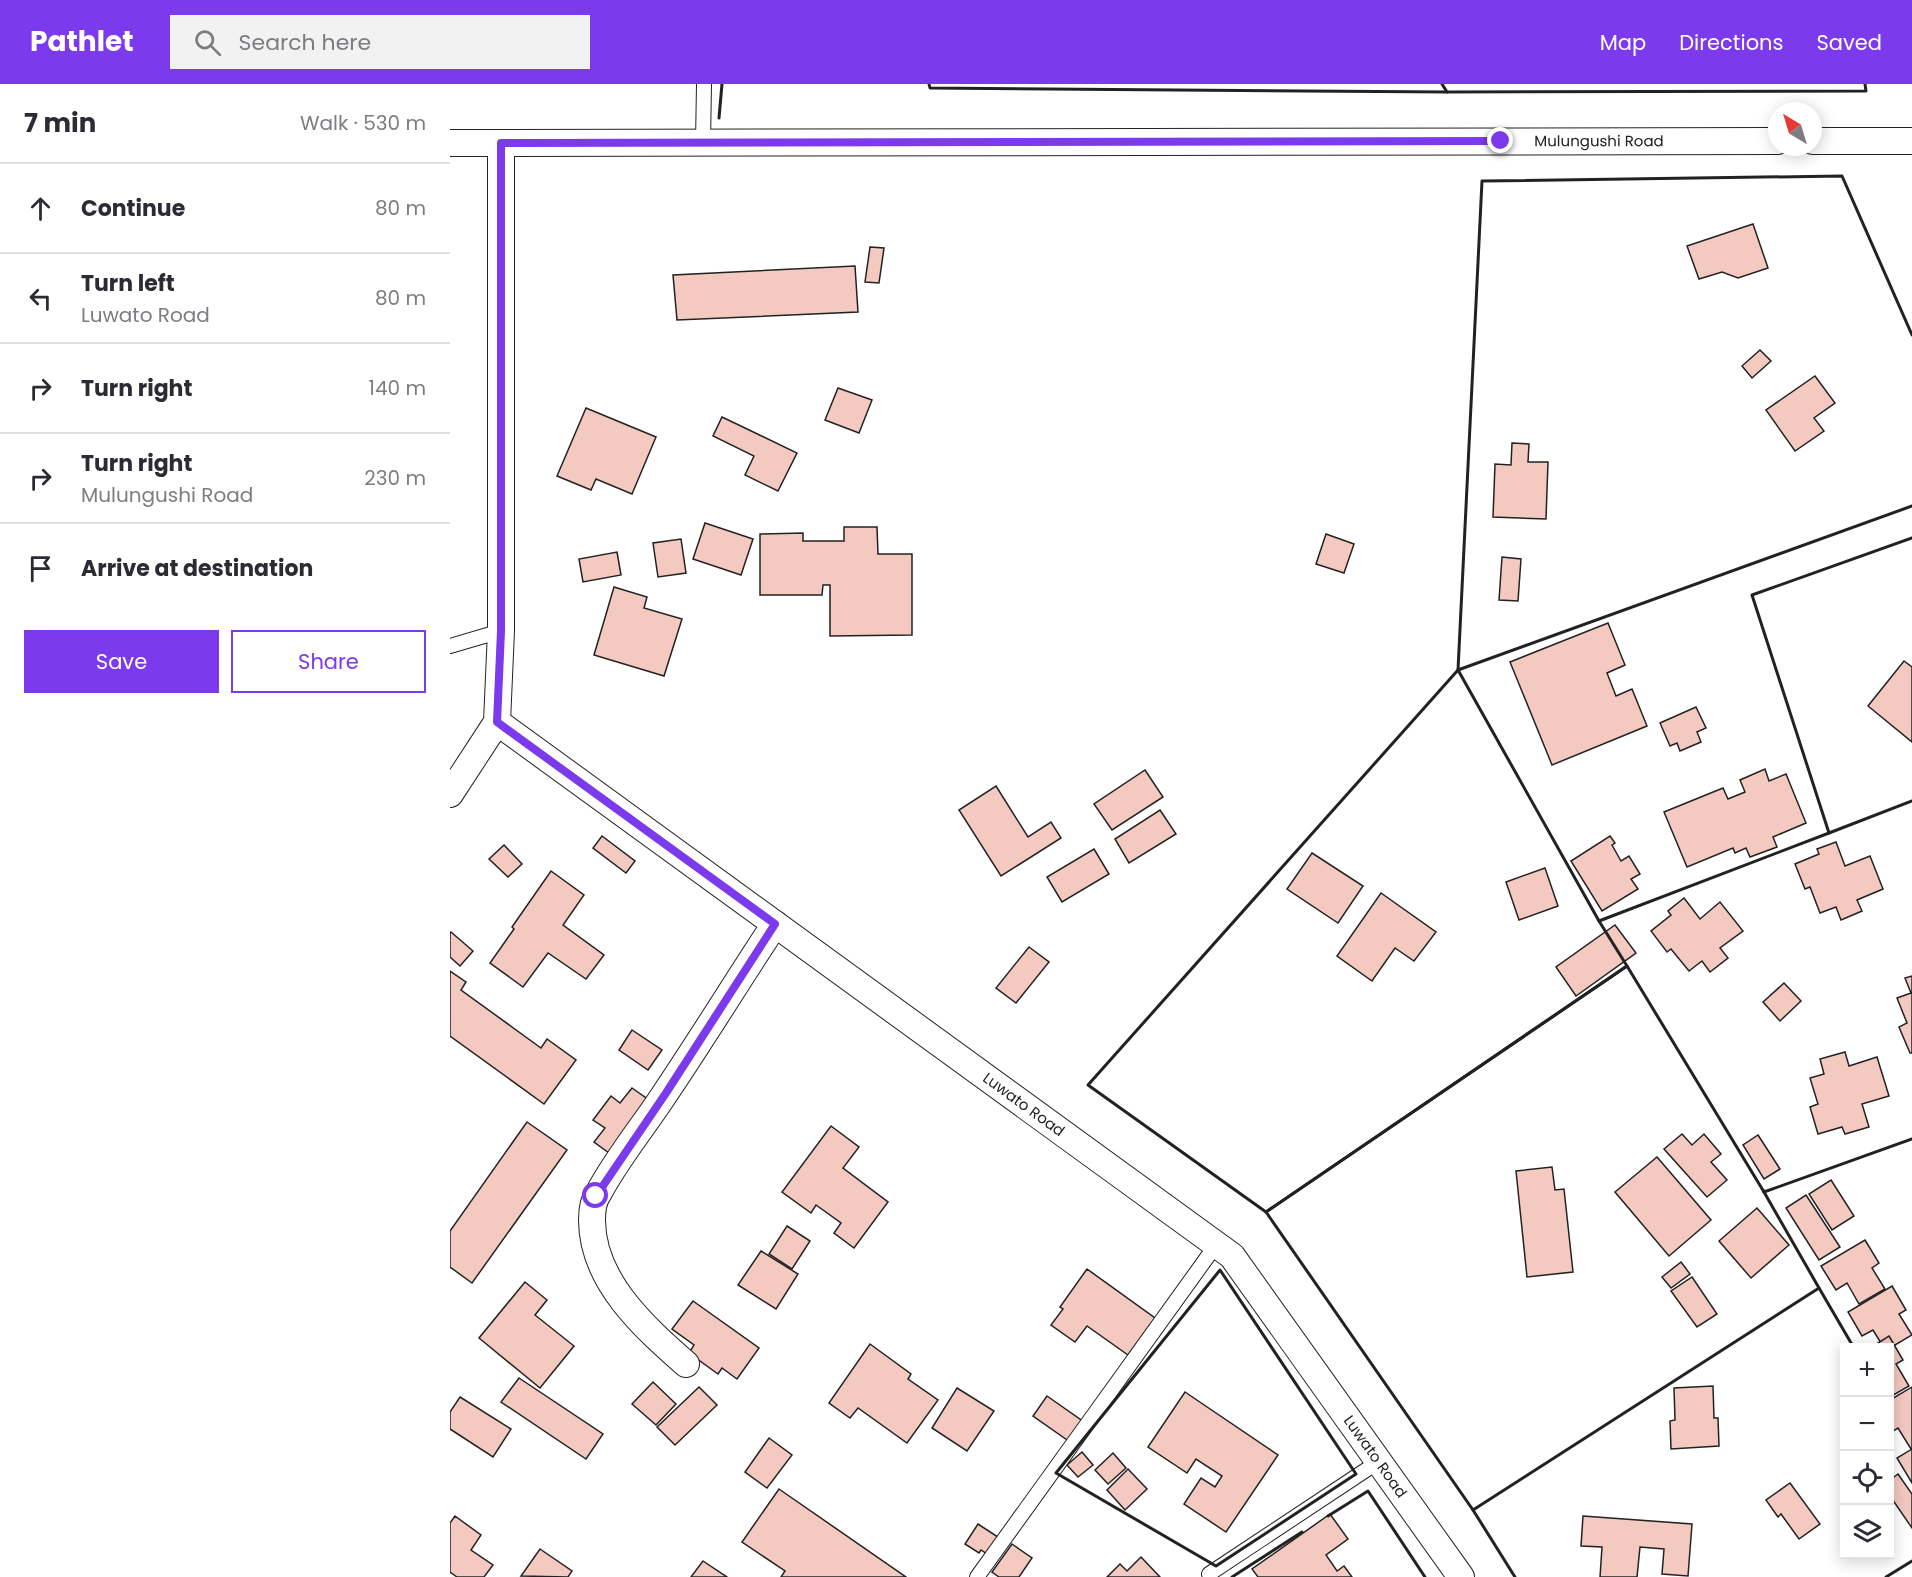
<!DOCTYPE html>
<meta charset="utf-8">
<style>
body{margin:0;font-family:Poppins,sans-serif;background:#f2f2f3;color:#2b2b33}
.controls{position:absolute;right:18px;bottom:18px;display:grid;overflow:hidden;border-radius:0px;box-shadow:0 3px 15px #0003}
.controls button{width:54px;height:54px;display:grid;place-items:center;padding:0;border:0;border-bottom:2px solid #e1e1e2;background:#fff;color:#2b2b33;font:30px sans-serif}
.compass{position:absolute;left:1318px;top:18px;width:54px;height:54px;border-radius:50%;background:#fff;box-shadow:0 3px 15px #0003;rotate:322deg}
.stop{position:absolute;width:18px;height:18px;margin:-14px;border:4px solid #7c3aed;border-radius:50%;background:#fff}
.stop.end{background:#7c3aed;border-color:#fff;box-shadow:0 2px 6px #0008}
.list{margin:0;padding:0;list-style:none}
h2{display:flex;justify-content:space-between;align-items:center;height:78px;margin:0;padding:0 24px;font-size:26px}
h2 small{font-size:20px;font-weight:400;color:#7c7c81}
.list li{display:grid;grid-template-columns:39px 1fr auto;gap:18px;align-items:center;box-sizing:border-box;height:90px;padding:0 24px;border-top:2px solid #e1e1e2}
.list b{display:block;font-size:22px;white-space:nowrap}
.list p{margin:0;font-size:20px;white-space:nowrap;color:#7c7c81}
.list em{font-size:20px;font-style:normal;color:#7c7c81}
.actions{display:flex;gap:12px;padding:18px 24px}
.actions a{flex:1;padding:14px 0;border:2px solid #7c3aed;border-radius:0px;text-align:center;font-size:21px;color:#7c3aed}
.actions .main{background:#7c3aed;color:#fff}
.icon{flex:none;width:33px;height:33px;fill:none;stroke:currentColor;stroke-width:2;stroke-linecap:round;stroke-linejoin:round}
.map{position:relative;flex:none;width:1462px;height:1493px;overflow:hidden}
header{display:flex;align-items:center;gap:36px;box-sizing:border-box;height:84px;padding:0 30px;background:#7c3aed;color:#fff}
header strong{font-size:28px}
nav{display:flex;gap:33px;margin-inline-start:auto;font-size:21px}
.search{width:420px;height:54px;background:#f2f2f3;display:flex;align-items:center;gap:15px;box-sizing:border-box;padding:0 21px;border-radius:0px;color:#7c7c81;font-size:22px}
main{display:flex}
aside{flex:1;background:#fff}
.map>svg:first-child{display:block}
</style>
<header>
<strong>Pathlet</strong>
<div class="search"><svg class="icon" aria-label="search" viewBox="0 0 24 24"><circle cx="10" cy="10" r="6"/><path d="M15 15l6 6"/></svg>Search here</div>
<nav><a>Map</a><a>Directions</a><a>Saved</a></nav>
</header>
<main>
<aside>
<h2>7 min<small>Walk · 530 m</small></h2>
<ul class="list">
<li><svg class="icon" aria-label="ahead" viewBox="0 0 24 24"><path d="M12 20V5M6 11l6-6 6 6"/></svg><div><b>Continue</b></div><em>80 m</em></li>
<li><svg class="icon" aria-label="left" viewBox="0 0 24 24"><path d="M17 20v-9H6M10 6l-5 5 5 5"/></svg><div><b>Turn left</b><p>Luwato Road</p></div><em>80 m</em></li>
<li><svg class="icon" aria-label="right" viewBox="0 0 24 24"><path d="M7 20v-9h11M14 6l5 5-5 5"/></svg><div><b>Turn right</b></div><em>140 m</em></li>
<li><svg class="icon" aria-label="right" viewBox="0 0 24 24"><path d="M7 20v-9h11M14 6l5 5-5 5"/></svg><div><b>Turn right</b><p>Mulungushi Road</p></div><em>230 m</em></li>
<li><svg class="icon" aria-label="arrive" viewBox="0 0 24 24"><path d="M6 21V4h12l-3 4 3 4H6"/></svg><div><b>Arrive at destination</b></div></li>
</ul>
<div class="actions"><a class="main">Save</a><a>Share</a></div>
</aside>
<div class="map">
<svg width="1462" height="1493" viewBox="0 0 1462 1493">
<rect width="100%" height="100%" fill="#fff"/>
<!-- building -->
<g fill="#f3c9c0" stroke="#222" stroke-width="1.5">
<path d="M 1303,140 L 1318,184 L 1288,194 L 1272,188 L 1249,195 L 1237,162 Z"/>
<path d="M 420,163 L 434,164 L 429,199 L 415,198 Z"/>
<path d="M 405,182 L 408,228 L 227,236 L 223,191 Z"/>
<path d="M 1310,266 L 1321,277 L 1302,294 L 1292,282 Z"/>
<path d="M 1365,292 L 1385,319 L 1364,334 L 1374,347 L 1345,367 L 1316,326 Z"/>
<path d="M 388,304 L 422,316 L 409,349 L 375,336 Z"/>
<path d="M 136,324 L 206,353 L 182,410 L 146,395 L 141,406 L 107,392 Z"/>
<path d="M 272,333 L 347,369 L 328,407 L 295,391 L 304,372 L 263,352 Z"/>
<path d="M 1062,359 L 1079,360 L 1078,378 L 1098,378 L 1096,435 L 1043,433 L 1045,380 L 1061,381 Z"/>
<path d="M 255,439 L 303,455 L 291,491 L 243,475 Z"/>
<path d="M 394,443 L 427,443 L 428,470 L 462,470 L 462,551 L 380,552 L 380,501 L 373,501 L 372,511 L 310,511 L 310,450 L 353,449 L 353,457 L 394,457 Z"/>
<path d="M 876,450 L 904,460 L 894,489 L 866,480 Z"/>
<path d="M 231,455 L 236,489 L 208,493 L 203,459 Z"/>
<path d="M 167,468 L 171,491 L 133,498 L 129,475 Z"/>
<path d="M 1052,473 L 1071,475 L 1068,517 L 1049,516 Z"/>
<path d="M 164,503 L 197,513 L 194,524 L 232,535 L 214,592 L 144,571 Z"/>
<path d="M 1158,539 L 1175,581 L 1157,589 L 1166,612 L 1182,605 L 1197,642 L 1102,681 L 1060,578 Z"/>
<path d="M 1454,577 L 1462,583 L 1462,658 L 1418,622 Z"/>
<path d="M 1246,623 L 1256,644 L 1247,648 L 1251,658 L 1230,667 L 1227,659 L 1220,662 L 1210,639 Z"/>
<path d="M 1315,685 L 1319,697 L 1336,690 L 1356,739 L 1323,753 L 1327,763 L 1300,773 L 1296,764 L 1285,769 L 1283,764 L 1237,783 L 1214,728 L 1273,704 L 1278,715 L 1295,708 L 1290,696 Z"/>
<path d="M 695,686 L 713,713 L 662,746 L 644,720 Z"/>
<path d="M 546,702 L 578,753 L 601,738 L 611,754 L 551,792 L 509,726 Z"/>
<path d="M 710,726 L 726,750 L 679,779 L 665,755 Z"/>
<path d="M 152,752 L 185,777 L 176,789 L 143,764 Z"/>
<path d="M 1160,752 L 1165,759 L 1162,761 L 1171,777 L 1179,772 L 1190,790 L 1181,795 L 1188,805 L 1152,827 L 1121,777 Z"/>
<path d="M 1386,758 L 1395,782 L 1420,772 L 1433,805 L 1407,816 L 1412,827 L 1391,836 L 1386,823 L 1370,829 L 1360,803 L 1355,805 L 1345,780 L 1369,770 L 1367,765 Z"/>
<path d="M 54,761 L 72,780 L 58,793 L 39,775 Z"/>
<path d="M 644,765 L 659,790 L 612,818 L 597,793 Z"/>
<path d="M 862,769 L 913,802 L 888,839 L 837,805 Z"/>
<path d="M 1095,784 L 1108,822 L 1069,836 L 1056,798 Z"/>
<path d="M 101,787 L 134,811 L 113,841 L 154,871 L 136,895 L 98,869 L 73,903 L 40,879 L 64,845 L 62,843 Z"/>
<path d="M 931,809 L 986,848 L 964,877 L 945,864 L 922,897 L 887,872 Z"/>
<path d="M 1234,814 L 1250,835 L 1270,818 L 1293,847 L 1270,864 L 1278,874 L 1260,888 L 1252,877 L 1239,887 L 1221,865 L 1217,868 L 1201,847 L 1221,831 L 1218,827 Z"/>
<path d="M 1165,841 L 1186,869 L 1126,912 L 1106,883 Z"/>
<path d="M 1,848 L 23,867 L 10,882 L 0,873 L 0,850 Z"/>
<path d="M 579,863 L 599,878 L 566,919 L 546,904 Z"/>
<path d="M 0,887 L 16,898 L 11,906 L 91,964 L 97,955 L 126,976 L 94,1020 L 0,952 Z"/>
<path d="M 1462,892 L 1462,969 L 1460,969 L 1449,943 L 1457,939 L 1447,914 L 1461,909 L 1455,894 Z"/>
<path d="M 1334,899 L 1351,917 L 1330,937 L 1313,918 Z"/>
<path d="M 182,946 L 212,966 L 198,986 L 169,966 Z"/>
<path d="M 1395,968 L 1399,982 L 1427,973 L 1439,1012 L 1412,1020 L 1419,1043 L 1395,1050 L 1392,1043 L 1368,1050 L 1360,1023 L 1368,1020 L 1360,994 L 1374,990 L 1370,975 Z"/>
<path d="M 182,1004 L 199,1016 L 159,1069 L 144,1058 L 155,1044 L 143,1036 L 161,1012 L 170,1019 Z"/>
<path d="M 77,1038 L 117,1066 L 22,1199 L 0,1183 L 0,1147 Z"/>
<path d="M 381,1042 L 409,1063 L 393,1084 L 438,1118 L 404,1164 L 384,1149 L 391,1139 L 366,1121 L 361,1129 L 332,1108 Z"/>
<path d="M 1232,1050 L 1242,1061 L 1254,1050 L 1271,1070 L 1261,1078 L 1277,1096 L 1257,1113 L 1214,1065 Z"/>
<path d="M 1308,1051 L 1330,1085 L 1314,1095 L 1293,1061 Z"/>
<path d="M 1207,1073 L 1261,1136 L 1219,1172 L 1165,1108 Z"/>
<path d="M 1102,1083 L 1105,1106 L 1114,1105 L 1123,1188 L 1077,1193 L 1066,1087 Z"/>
<path d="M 1381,1096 L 1404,1132 L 1382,1146 L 1359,1110 Z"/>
<path d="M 1356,1111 L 1390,1163 L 1369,1176 L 1336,1124 Z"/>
<path d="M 1307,1124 L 1339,1161 L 1301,1194 L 1269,1157 Z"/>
<path d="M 337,1142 L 360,1157 L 342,1185 L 319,1170 Z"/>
<path d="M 1415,1156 L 1429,1179 L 1422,1184 L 1435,1205 L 1409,1220 L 1397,1199 L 1386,1206 L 1371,1182 Z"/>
<path d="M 311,1167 L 348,1190 L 326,1225 L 288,1201 Z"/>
<path d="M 1231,1178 L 1240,1190 L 1221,1204 L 1212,1193 Z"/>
<path d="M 637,1185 L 705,1234 L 678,1271 L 637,1242 L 625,1258 L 601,1241 L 613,1225 L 610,1223 Z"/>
<path d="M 1242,1193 L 1267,1230 L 1247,1243 L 1221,1207 Z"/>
<path d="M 75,1198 L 97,1216 L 85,1231 L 124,1262 L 90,1304 L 29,1254 Z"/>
<path d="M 1442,1202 L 1456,1226 L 1449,1230 L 1462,1251 L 1440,1264 L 1434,1264 L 1423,1246 L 1412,1252 L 1398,1228 Z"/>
<path d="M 243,1217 L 309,1264 L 287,1295 L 272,1284 L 268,1290 L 239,1269 L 244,1261 L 222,1245 Z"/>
<path d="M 1439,1252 L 1453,1276 L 1446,1280 L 1459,1302 L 1440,1313 L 1440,1264 L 1420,1264 Z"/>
<path d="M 420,1260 L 461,1290 L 458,1295 L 488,1316 L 457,1359 L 408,1324 L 400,1334 L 379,1319 Z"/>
<path d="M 69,1294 L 153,1350 L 136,1375 L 51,1318 Z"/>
<path d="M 203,1298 L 226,1320 L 206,1341 L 182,1320 Z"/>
<path d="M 1263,1302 L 1264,1334 L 1268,1334 L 1269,1362 L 1221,1365 L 1220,1337 L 1225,1336 L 1224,1304 Z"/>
<path d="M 249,1303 L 267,1321 L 225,1361 L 207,1343 Z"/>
<path d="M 1462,1303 L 1462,1364 L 1461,1365 L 1448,1344 L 1440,1349 L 1440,1316 Z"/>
<path d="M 507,1304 L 544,1327 L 517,1367 L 482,1344 Z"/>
<path d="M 735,1308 L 828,1371 L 776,1448 L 734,1420 L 751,1394 L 765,1403 L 772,1392 L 746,1375 L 737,1389 L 698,1363 Z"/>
<path d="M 597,1312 L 634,1338 L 620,1358 L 583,1332 Z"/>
<path d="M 10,1313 L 61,1345 L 43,1373 L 0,1345 L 0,1328 Z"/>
<path d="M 319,1354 L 342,1371 L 317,1404 L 295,1388 Z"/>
<path d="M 1462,1365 L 1462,1399 L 1447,1374 Z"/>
<path d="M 632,1368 L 643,1381 L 628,1393 L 617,1381 Z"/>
<path d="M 663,1369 L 676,1384 L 658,1400 L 645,1386 Z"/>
<path d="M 678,1385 L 697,1405 L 675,1426 L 657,1406 Z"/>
<path d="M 1448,1390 L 1462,1410 L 1462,1444 L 1440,1412 L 1440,1396 Z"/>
<path d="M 1340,1399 L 1370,1440 L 1349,1455 L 1331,1430 L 1328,1433 L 1316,1416 Z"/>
<path d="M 329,1405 L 456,1493 L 331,1493 L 335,1487 L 292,1458 Z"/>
<path d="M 880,1430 L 898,1455 L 876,1471 L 887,1487 L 894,1482 L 902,1493 L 808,1493 L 802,1485 Z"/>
<path d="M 5,1432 L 31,1451 L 21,1466 L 43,1481 L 34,1493 L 7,1493 L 0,1488 L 0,1439 Z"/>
<path d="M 1133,1432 L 1242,1440 L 1238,1492 L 1212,1490 L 1214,1465 L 1190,1463 L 1187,1493 L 1150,1493 L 1152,1463 L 1131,1462 Z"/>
<path d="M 528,1440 L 551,1455 L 540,1472 L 531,1466 L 529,1469 L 515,1460 Z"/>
<path d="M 562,1460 L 582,1474 L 569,1493 L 549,1493 L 542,1488 Z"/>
<path d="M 90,1465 L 122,1487 L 118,1493 L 71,1492 Z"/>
<path d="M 691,1473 L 710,1493 L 657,1493 L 670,1480 L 677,1487 Z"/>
<path d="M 253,1477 L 277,1493 L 241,1493 Z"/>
</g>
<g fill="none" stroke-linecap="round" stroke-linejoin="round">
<defs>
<g id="lane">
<path d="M 253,59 L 254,0"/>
<path d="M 0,562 L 51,547"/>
<path d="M 759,1490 L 928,1378"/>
<path d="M 527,1493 L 766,1161"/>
</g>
<g id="street">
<path d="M 1363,57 L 1462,57"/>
<path id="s1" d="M 0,59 L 1327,57"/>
<path id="s2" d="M 47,638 L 782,1172 L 1011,1493"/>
<path d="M 0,710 L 47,638 L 51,547 L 51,59"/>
<path d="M 236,1280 C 194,1243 142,1197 142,1136 C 142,1128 143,1117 148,1110 C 167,1074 194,1042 216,1008 C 253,953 288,896 325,840"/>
</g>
</defs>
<!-- lane casing -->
<use href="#lane" stroke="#222" stroke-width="16"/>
<!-- street casing -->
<use href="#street" stroke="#222" stroke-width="28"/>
<!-- lane -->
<use href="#lane" stroke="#fff" stroke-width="14"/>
<!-- street -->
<use href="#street" stroke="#fff" stroke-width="26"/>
<!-- wall -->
<g stroke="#222" stroke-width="3">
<path d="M 479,0 L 480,4 L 997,8 L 1416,7 L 1415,0"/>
<path d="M 992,0 L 997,8"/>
<path d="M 269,34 L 272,0"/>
<path d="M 1462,251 L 1392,92 L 1032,97 L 1008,586 L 1462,422"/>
<path d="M 1008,586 L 1149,837 L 1177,882 L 816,1128 L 638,1001 Z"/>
<path d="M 1379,749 L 1462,717"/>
<path d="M 1149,837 L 1379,749 L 1302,511 L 1462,454"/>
<path d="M 1177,882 L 1314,1108 L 1369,1204 L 1023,1426 L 816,1128 Z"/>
<path d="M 1313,1106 L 1314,1108 L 1462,1055"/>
<path d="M 770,1186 L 906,1390 L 766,1482 L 606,1389 Z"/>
<path d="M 1369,1204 L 1404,1264"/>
<path d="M 1023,1426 L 1065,1493"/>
<path d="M 878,1432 L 918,1407 L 975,1493"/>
<path d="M 782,1493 L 852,1448"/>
<path d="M 1436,1493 L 1462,1477"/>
</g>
</g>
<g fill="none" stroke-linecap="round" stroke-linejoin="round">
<!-- route -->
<path stroke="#7c3aed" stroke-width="8" d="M 146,1112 L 216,1009 L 325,840 L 47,638 L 51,547 L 51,59 L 1051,57"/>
</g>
<g text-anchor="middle" stroke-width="4.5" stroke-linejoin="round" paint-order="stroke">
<!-- street labels -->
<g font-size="15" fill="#222" stroke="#fff">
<text dy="5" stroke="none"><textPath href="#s1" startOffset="1149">Mulungushi Road</textPath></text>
<text dy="5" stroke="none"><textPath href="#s2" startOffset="651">Luwato Road</textPath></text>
<text dy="5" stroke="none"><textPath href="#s2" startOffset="1155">Luwato Road</textPath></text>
</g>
</g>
</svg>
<div class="controls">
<button>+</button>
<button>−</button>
<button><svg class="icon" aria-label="locate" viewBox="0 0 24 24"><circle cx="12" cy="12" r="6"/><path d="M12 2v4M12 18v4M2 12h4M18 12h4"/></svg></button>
<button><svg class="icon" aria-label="layers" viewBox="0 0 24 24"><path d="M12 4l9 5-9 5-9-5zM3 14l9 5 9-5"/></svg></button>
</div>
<svg class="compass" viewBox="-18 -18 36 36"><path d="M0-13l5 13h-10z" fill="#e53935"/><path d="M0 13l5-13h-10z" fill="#7c7c81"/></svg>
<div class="stop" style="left:146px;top:1112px"></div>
<div class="stop end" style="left:1051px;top:57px"></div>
</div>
</main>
